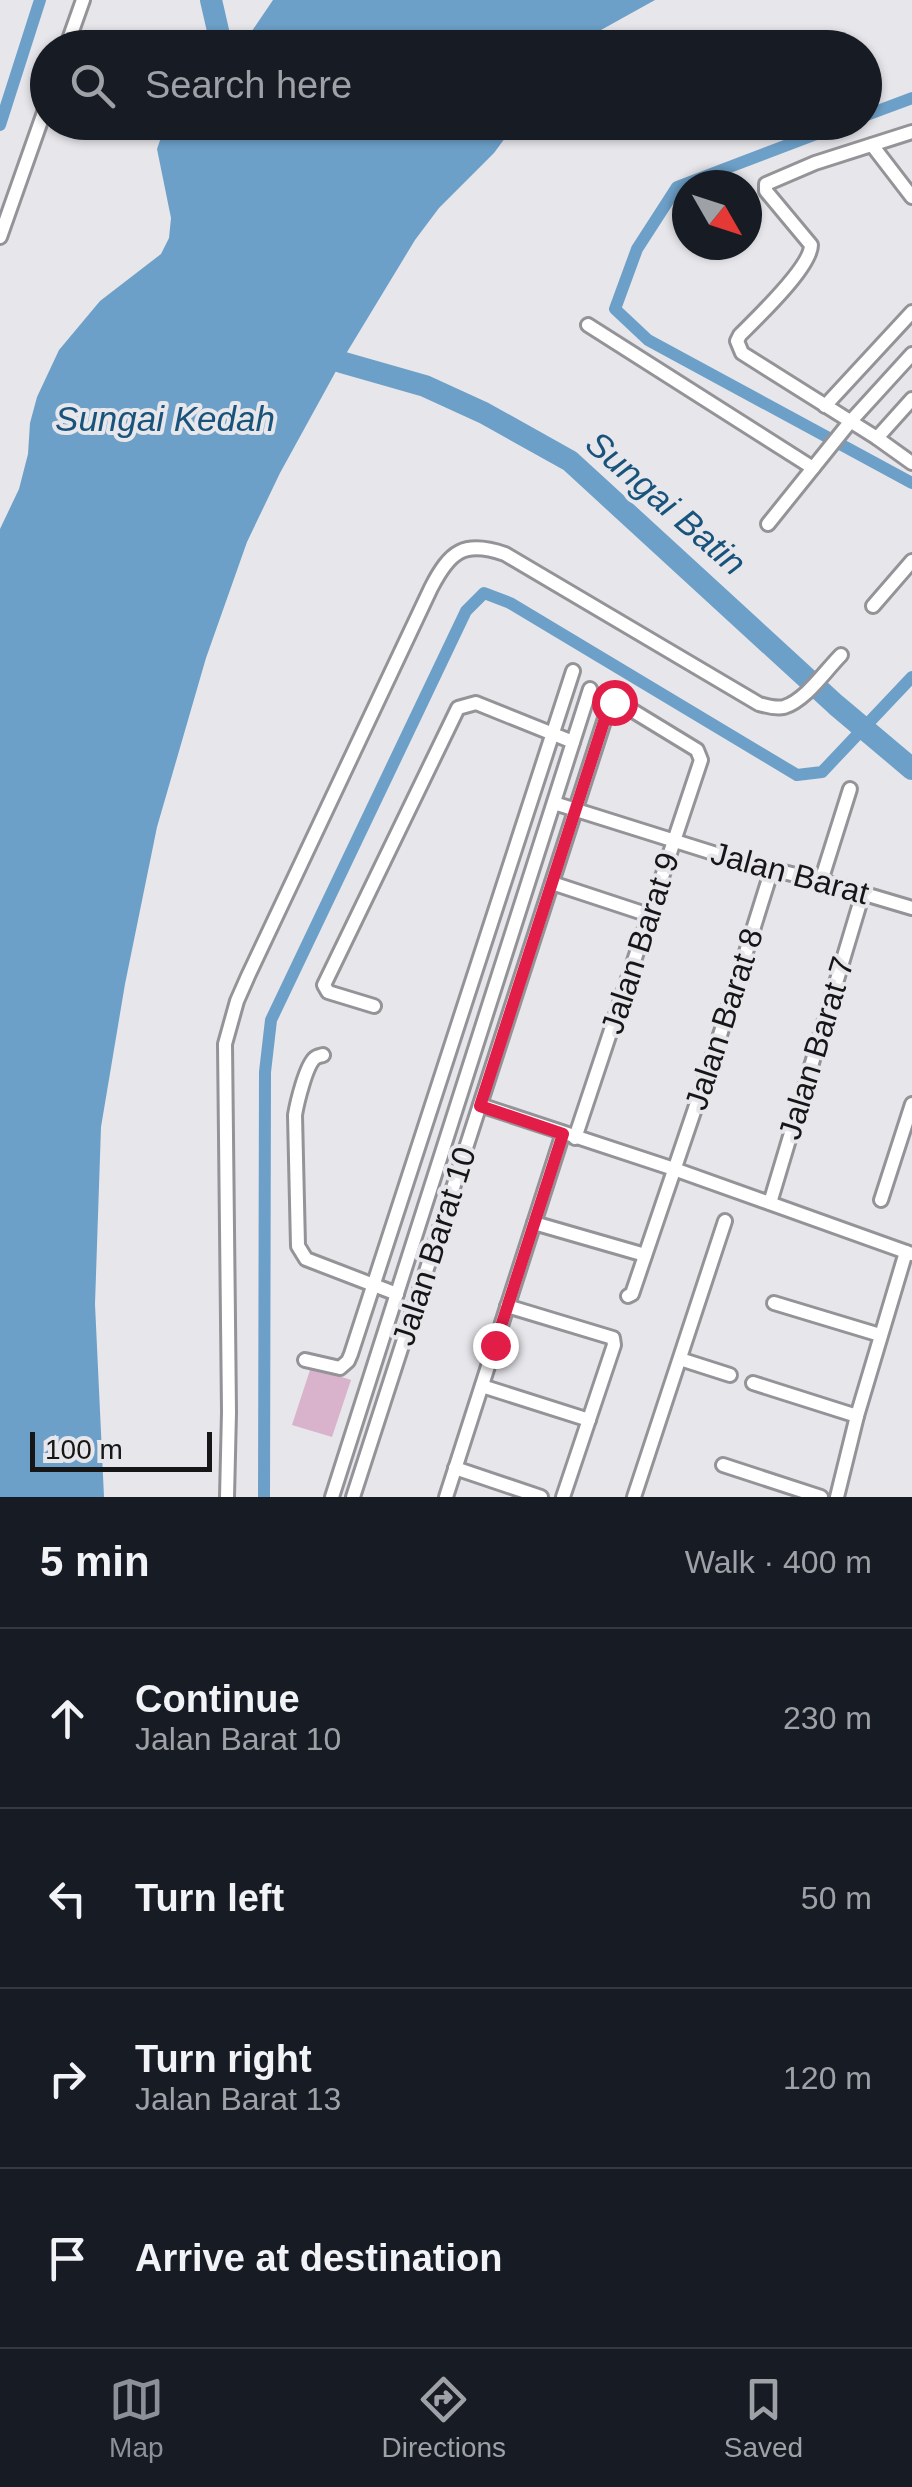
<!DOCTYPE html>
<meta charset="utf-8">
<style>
body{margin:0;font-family:Arial,sans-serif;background:#242831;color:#f1f3f6}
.compass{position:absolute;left:672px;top:170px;width:90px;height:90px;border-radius:50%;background:#171b24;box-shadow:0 2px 8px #0004;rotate:129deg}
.scale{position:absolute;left:30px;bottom:25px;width:182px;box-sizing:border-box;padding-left:10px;border:5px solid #161617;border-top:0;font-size:28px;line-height:35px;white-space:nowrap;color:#161617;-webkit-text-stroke:8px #e7e6eb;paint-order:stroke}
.stop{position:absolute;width:30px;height:30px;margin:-22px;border:8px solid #e11d48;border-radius:50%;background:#fff}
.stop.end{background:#e11d48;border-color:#fff;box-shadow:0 2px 10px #0008}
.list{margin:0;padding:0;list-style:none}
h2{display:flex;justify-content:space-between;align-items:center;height:130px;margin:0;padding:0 40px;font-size:42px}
h2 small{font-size:32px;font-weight:400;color:#9ea1a6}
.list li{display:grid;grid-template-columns:65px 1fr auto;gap:30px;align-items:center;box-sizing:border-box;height:180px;padding:0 40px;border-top:2px solid #363941}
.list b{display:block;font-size:38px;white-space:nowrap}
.list p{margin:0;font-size:32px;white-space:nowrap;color:#9ea1a6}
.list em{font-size:32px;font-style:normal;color:#9ea1a6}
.icon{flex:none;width:55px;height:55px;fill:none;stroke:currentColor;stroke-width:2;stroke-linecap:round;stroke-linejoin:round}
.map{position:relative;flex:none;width:912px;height:1497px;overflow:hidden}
.search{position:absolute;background:#171b24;box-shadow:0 2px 8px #0004;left:30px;right:30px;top:30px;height:110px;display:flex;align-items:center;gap:25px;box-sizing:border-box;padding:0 35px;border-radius:55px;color:#9ea1a6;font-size:38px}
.sheet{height:850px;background:#171b24}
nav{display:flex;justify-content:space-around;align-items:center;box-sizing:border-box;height:140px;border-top:2px solid #363941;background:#171b24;font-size:28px;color:#9ea1a6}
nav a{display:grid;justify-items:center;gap:5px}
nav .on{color:#8c9099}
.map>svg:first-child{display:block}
</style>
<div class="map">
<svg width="912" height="1497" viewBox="0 0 912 1497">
<rect width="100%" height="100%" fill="#e7e6eb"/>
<!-- green -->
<path fill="#d9b3cc" d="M 311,1367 L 351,1380 L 332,1437 L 292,1425 Z"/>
<!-- water -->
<g fill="#6da0c8">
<path d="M 273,0 L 655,0 L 601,30 L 581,47 L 241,47 Z"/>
<path d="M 166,123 L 516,123 L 494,153 L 439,208 L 415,240 L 341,362 L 280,473 L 247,542 L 206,658 L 157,827 L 125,984 L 101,1127 L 95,1304 L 104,1497 L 0,1497 L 0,529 L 19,489 L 28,454 L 30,423 L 37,397 L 59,350 L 100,301 L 161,254 L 169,238 L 171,218 L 157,149 Z"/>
</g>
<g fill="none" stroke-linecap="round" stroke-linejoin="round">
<!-- canal -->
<g stroke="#6da0c8" stroke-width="12">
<path d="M 864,116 L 912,98"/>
<path d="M 848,122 L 677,187 L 637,249 L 615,309 L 648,340 L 912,483"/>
<path d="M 0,125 L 40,0"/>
<path d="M 264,1497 L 265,1072 L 271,1020 L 466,611 L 484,593 L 510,603 L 797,775 L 822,772 L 912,677"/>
</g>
<!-- river -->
<g stroke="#6da0c8" stroke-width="22">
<path d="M 211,0 L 222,48"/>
<path d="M 317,344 L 341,362 L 425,386 L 484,413 L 570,461 L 836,705 L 912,769"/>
</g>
<defs>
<g id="minor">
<path d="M 66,48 L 83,0"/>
<path d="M 912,132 L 815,163 L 766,184 L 766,191 L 811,245 C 811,267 757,318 740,335 L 737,341 L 742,353 L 877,438 L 912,399"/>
<path d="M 872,145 L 912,197"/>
<path d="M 0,237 L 48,101"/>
<path d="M 588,325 L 813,468"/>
<path d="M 825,406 L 912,312"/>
<path d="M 877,438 L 912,463"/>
<path d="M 768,524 L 850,422 L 912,354"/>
<path d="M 873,606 L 912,561"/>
<path d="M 554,803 L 745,863 L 821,881 L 912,908"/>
<path d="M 821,881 L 850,789"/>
<path d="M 552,883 L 649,915"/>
<path d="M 374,1006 L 328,992 L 324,985 L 458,708 L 476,703 L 573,742"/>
<path d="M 323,1055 C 320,1056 317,1056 315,1058 C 306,1065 297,1103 295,1115 L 298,1246 L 306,1259 L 397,1294"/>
<path d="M 480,1105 L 674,1169 L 912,1254"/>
<path d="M 881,1200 L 912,1104"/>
<path d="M 770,1203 L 863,893"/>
<path d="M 534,1223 L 645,1255"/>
<path d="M 628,1296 L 632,1294 L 721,1032 L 772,869"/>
<path d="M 774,1303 L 880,1335"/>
<path d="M 507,1306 L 613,1338 L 614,1345 L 563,1497"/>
<path d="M 680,1359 L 730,1375"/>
<path d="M 305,1360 L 340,1368 L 348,1361 L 351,1354 L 573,671"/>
<path d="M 753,1383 L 857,1416"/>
<path d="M 482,1386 L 589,1420"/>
<path d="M 723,1465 L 821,1497"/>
<path d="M 455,1468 L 541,1497"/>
<path d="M 227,1497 L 229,1412 L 225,1044 L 237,1001 L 248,976 L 431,588 C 450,551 464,540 505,554 L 759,704 C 767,706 775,709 784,707 C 806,700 825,671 841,655"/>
<path d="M 332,1497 L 590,689"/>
<path d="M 353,1497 L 608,709 L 613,702 L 620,703 L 697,750 L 701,760 L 575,1138"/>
<path d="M 446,1497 L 563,1133"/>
<path d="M 634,1497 L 725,1221"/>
<path d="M 837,1497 L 857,1416 L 906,1252"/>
</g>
</defs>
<!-- minor casing -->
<use href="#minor" stroke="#949498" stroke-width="18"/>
<!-- minor -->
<use href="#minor" stroke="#fff" stroke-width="12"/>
</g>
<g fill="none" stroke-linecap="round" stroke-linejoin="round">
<!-- route -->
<path stroke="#e11d48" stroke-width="12" d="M 495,1345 L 563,1134 L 480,1106 L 608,709 L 614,702"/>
</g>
<g text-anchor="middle" stroke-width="8" stroke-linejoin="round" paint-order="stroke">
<!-- street labels -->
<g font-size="32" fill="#161617" stroke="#e7e6eb">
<text transform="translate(790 873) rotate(15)" y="11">Jalan Barat</text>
<text transform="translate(640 943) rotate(-72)" y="11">Jalan Barat 9</text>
<text transform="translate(724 1019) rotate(-72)" y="11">Jalan Barat 8</text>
<text transform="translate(816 1048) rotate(-73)" y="11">Jalan Barat 7</text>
<text transform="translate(434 1246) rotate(-72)" y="11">Jalan Barat 10</text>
</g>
<!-- water labels -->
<g font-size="35" font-style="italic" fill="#18537b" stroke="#e7e6eb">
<text x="165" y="431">Sungai Kedah</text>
<text transform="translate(666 503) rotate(41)" y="12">Sungai Batin</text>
</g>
</g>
</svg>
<svg class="compass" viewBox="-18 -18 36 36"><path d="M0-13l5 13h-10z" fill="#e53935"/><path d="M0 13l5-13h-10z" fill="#9ea1a6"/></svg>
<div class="scale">100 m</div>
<div class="stop" style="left:614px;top:702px"></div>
<div class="stop end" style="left:495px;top:1345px"></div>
<div class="search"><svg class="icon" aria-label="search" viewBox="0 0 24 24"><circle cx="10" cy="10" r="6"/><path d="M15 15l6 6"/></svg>Search here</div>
</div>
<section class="sheet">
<h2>5 min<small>Walk · 400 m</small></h2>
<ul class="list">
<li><svg class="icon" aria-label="ahead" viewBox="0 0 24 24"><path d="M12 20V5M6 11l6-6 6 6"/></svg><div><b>Continue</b><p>Jalan Barat 10</p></div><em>230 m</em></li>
<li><svg class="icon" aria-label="left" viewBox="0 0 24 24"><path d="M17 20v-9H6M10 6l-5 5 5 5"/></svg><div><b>Turn left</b></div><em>50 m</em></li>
<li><svg class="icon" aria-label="right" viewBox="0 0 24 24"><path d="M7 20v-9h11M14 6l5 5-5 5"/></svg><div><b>Turn right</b><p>Jalan Barat 13</p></div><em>120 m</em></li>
<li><svg class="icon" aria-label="arrive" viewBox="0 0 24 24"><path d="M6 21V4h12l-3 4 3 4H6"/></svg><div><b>Arrive at destination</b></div></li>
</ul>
</section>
<nav>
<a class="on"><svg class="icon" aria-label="map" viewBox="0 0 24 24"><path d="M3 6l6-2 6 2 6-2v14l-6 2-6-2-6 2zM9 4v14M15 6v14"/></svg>Map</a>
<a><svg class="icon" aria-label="directions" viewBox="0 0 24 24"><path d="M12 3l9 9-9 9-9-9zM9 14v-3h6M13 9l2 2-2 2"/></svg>Directions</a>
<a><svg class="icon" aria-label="saved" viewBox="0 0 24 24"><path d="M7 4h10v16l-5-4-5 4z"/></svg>Saved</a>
</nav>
